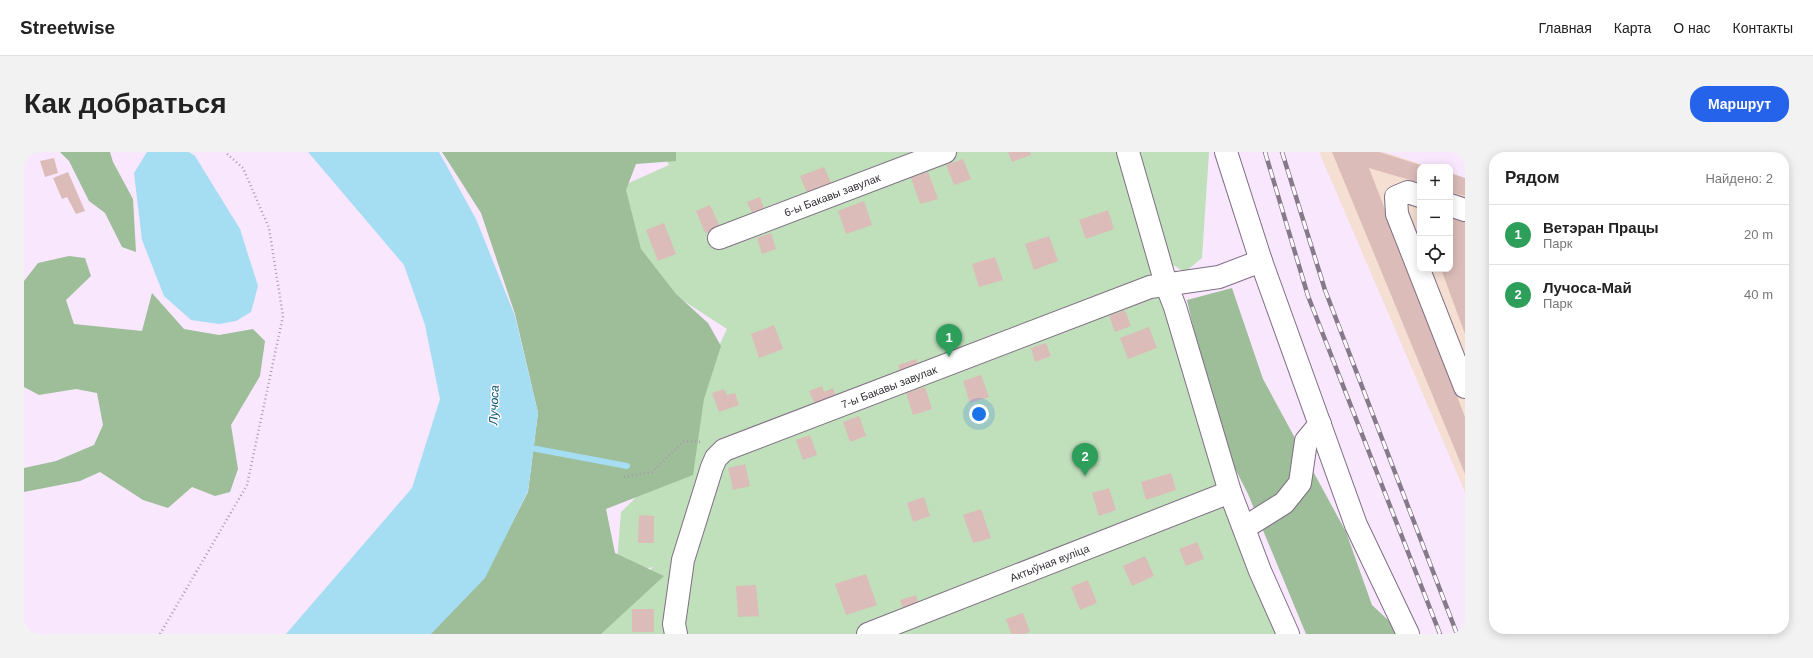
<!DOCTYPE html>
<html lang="ru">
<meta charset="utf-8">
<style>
body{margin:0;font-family:Arial,sans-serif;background:#f2f2f2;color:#222}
.controls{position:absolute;right:12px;top:12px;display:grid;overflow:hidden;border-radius:8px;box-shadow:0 2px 10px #0003}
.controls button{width:36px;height:36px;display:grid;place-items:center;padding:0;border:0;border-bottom:1px solid #e0e0e0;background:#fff;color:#222;font:20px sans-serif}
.you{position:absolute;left:955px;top:262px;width:14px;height:14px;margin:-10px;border:3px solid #fff;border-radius:50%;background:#1a73e8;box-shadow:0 0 0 6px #1a73e833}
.badge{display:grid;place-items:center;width:26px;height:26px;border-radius:50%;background:#2563eb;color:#fff;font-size:13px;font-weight:700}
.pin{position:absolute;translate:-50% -33px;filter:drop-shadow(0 1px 2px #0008)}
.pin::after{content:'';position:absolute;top:21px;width:14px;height:12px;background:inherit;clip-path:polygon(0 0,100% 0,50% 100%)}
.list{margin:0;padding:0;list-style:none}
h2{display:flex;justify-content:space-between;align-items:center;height:52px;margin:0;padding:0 16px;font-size:17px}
h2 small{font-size:13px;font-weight:400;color:#767676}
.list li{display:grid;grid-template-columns:26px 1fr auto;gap:12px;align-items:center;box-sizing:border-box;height:60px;padding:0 16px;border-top:1px solid #e0e0e0}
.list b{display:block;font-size:15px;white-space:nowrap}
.list p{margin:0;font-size:13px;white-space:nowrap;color:#767676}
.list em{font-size:13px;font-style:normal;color:#767676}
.icon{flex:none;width:22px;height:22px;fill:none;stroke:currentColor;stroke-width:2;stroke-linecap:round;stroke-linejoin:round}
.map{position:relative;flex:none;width:1441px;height:482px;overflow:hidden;border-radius:16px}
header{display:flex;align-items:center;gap:24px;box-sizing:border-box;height:56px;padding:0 20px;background:#fff;border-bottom:1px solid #e0e0e0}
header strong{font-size:19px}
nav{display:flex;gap:22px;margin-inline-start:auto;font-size:14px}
.intro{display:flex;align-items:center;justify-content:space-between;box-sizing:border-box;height:96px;padding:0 24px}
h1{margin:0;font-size:28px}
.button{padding:10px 18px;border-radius:16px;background:#2563eb;color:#fff;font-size:14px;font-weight:700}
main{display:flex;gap:24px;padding:0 24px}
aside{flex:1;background:#fff;border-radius:16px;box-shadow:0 2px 10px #0003}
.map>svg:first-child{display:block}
</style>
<header>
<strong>Streetwise</strong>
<nav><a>Главная</a><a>Карта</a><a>О нас</a><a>Контакты</a></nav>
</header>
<div class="intro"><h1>Как добраться</h1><a class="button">Маршрут</a></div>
<main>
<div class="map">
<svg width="1441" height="482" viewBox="0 0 1441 482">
<rect width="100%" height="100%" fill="#f9e7fe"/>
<!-- industrial -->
<path fill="#f5dfd2" d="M 1295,0 L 1360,0 L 1406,15 L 1396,15 L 1396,117 L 1426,117 L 1426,21 L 1441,26 L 1441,340 Z"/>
<!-- green -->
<g fill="#c0dfbb">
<path d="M 638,0 L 1093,0 L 1171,243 L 1258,482 L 574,482 L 629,415 L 592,423 L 597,360 L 664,295 L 676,233 L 703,177 L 629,129 L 589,38 L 645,13 Z"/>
<path d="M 1109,0 L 1185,0 L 1178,106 L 1161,120 L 1144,110 Z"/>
</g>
<!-- forest -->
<g fill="#9dbe98">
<path d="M 36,0 L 86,0 L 89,10 L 109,47 L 112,100 L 98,95 L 81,61 L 65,49 L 45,9 Z"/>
<path d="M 418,0 L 652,0 L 652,9 L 612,12 L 602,38 L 617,97 L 652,142 L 684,171 L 697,194 L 680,247 L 669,323 L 582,357 L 591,401 L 640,424 L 577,482 L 406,482 L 460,426 L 504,340 L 514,261 L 491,162 L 457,61 Z"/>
<path d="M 45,104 L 61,106 L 67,124 L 42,148 L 50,172 L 118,179 L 128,141 L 160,177 L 195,183 L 229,177 L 241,189 L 236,224 L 207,273 L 214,317 L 206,340 L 191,344 L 168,335 L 144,356 L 119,348 L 76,320 L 56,329 L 0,340 L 0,316 L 32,309 L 70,293 L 79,273 L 73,241 L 52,237 L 15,243 L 0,235 L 0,129 L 14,111 Z"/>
<path d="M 1208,136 L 1239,227 L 1322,380 L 1348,453 L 1379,482 L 1282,482 L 1224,342 L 1193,281 L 1163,148 Z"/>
</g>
<!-- water -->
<g fill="#a5ddf3">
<path d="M 123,0 L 165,0 L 171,4 L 216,77 L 234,134 L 227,160 L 212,169 L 195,172 L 167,168 L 140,144 L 118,88 L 110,21 Z"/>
<path d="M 284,0 L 415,0 L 452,67 L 491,164 L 514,261 L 504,339 L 461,426 L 407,482 L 262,482 L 388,336 L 416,247 L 401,173 L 380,113 Z"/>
</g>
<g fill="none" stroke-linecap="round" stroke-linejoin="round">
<!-- stream -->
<path stroke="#a5ddf3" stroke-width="6" d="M 502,295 L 603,314"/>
</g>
<!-- building -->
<g fill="#dbbcb8">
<path d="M 984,0 L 1006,0 L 1007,3 L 988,10 Z"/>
<path d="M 1308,0 L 1355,0 L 1403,15 L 1396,15 L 1396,31 L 1345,16 L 1441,265 L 1441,322 Z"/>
<path d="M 30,6 L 34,21 L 21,25 L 16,9 Z"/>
<path d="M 939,7 L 947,27 L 930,33 L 922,13 Z"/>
<path d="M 800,15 L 808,33 L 784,43 L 776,24 Z"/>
<path d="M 44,20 L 61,59 L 52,62 L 43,45 L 38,47 L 29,26 Z"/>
<path d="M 904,20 L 914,47 L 896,52 L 887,26 Z"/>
<path d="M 1426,21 L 1441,26 L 1441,44 L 1426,40 Z"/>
<path d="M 736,45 L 740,56 L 728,61 L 723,50 Z"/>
<path d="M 840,49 L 848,73 L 822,82 L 814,59 Z"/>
<path d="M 686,53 L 696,75 L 681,81 L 672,59 Z"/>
<path d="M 1084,58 L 1090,77 L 1062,87 L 1055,68 Z"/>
<path d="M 1426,63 L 1441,66 L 1441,182 L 1417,117 L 1426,117 Z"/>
<path d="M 640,71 L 652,102 L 634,109 L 622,78 Z"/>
<path d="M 747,81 L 752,97 L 738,102 L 733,86 Z"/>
<path d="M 1025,84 L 1034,109 L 1010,118 L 1001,92 Z"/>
<path d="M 971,105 L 979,128 L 955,135 L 948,112 Z"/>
<path d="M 1101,158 L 1107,174 L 1091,180 L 1085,164 Z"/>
<path d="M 750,173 L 759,197 L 735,206 L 727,182 Z"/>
<path d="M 1125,175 L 1133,196 L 1104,207 L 1096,186 Z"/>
<path d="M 1022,191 L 1027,204 L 1011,210 L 1007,196 Z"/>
<path d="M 892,207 L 895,217 L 877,224 L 874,213 Z"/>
<path d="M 957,223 L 965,245 L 946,251 L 939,229 Z"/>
<path d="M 798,234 L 800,240 L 809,236 L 813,248 L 792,255 L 785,239 Z"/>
<path d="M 901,235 L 908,257 L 889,263 L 882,241 Z"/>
<path d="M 700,237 L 703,243 L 711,241 L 715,253 L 695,260 L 688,241 Z"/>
<path d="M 835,264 L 842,284 L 826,290 L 819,270 Z"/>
<path d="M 786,283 L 793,303 L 779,308 L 772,288 Z"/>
<path d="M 721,312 L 726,334 L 709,338 L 704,316 Z"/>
<path d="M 1147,321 L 1152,338 L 1122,348 L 1117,330 Z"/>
<path d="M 1085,336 L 1092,358 L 1075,364 L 1068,341 Z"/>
<path d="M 900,345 L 906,364 L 889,370 L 883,351 Z"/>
<path d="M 957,357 L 967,386 L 949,391 L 939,363 Z"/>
<path d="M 615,363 L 630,364 L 630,391 L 614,391 Z"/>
<path d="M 1173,390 L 1180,407 L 1162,414 L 1155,397 Z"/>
<path d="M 1121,404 L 1130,424 L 1108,434 L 1099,414 Z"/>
<path d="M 842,422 L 853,453 L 822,463 L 811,432 Z"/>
<path d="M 1064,428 L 1073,451 L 1056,458 L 1047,435 Z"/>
<path d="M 732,433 L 735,464 L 714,465 L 712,434 Z"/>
<path d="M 892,443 L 896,459 L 881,463 L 876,448 Z"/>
<rect x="608" y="457" width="22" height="23"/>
<path d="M 999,461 L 1006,480 L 1000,482 L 987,482 L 982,467 Z"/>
</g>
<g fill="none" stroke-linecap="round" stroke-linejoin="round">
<defs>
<g id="minor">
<path d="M 1104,0 L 1142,132 L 1151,155 L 1206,340 L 1236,419 L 1264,482"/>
<path d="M 1202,0 L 1237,109 L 1332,373 L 1384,482"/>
<path d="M 1396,44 L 1384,40 L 1372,45 L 1373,62 L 1441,235"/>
<path d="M 1426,53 L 1441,58"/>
<path id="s1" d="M 695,86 L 921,0"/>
<path d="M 1220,376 L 1260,351 L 1276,331 L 1282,289 L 1296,272"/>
<path id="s2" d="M 652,482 L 650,472 L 659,408 L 688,315 L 692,306 L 700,298 L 1126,135 L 1195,125 L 1237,109"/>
<path id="s3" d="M 844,482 L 1206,340"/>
</g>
</defs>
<!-- minor casing -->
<use href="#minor" stroke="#7f6f83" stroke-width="24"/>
<!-- path -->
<g stroke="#a99bac" stroke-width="2.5" stroke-dasharray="1 3" stroke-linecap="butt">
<path d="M 600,325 L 628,320 L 660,289 L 678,290"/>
<path d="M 136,482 L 223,333 L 259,164 L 245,76 L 219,16 L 201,0"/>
</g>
<!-- minor -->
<use href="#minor" stroke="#fff" stroke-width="22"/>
<defs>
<g id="rail">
<path d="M 1241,0 L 1284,144 L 1416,482"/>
<path d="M 1258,0 L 1301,138 L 1433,482"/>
</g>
</defs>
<!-- rail casing -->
<use href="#rail" stroke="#857a88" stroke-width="4.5"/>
<!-- rail -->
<use href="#rail" stroke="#fefaff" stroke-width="3" stroke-dasharray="9" stroke-linecap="butt"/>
</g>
<g text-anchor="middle" stroke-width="3" stroke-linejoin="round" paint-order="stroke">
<!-- street labels -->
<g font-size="11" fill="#332c35" stroke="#fefaff">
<text dy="4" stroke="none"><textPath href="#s1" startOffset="121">6-ы Бакавы завулак</textPath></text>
<text dy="4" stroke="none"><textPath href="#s2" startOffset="370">7-ы Бакавы завулак</textPath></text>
<text dy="4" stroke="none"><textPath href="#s3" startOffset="195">Актыўная вуліца</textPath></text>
</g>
<!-- water labels -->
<g font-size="12" font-style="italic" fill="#015168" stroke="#fefaff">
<text transform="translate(470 253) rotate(-88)" y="4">Лучоса</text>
</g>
</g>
</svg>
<div class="controls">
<button>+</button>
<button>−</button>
<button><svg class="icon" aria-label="locate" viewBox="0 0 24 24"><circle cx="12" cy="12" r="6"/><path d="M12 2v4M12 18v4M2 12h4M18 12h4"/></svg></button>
</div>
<div class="you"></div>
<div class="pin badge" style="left:925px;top:205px;background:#2e9e5b">1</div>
<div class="pin badge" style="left:1061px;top:324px;background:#2e9e5b">2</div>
</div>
<aside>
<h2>Рядом<small>Найдено: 2</small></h2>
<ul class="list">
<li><span class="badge" style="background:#2e9e5b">1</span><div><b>Ветэран Працы</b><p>Парк</p></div><em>20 m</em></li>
<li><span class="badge" style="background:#2e9e5b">2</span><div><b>Лучоса-Май</b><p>Парк</p></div><em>40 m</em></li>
</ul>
</aside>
</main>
